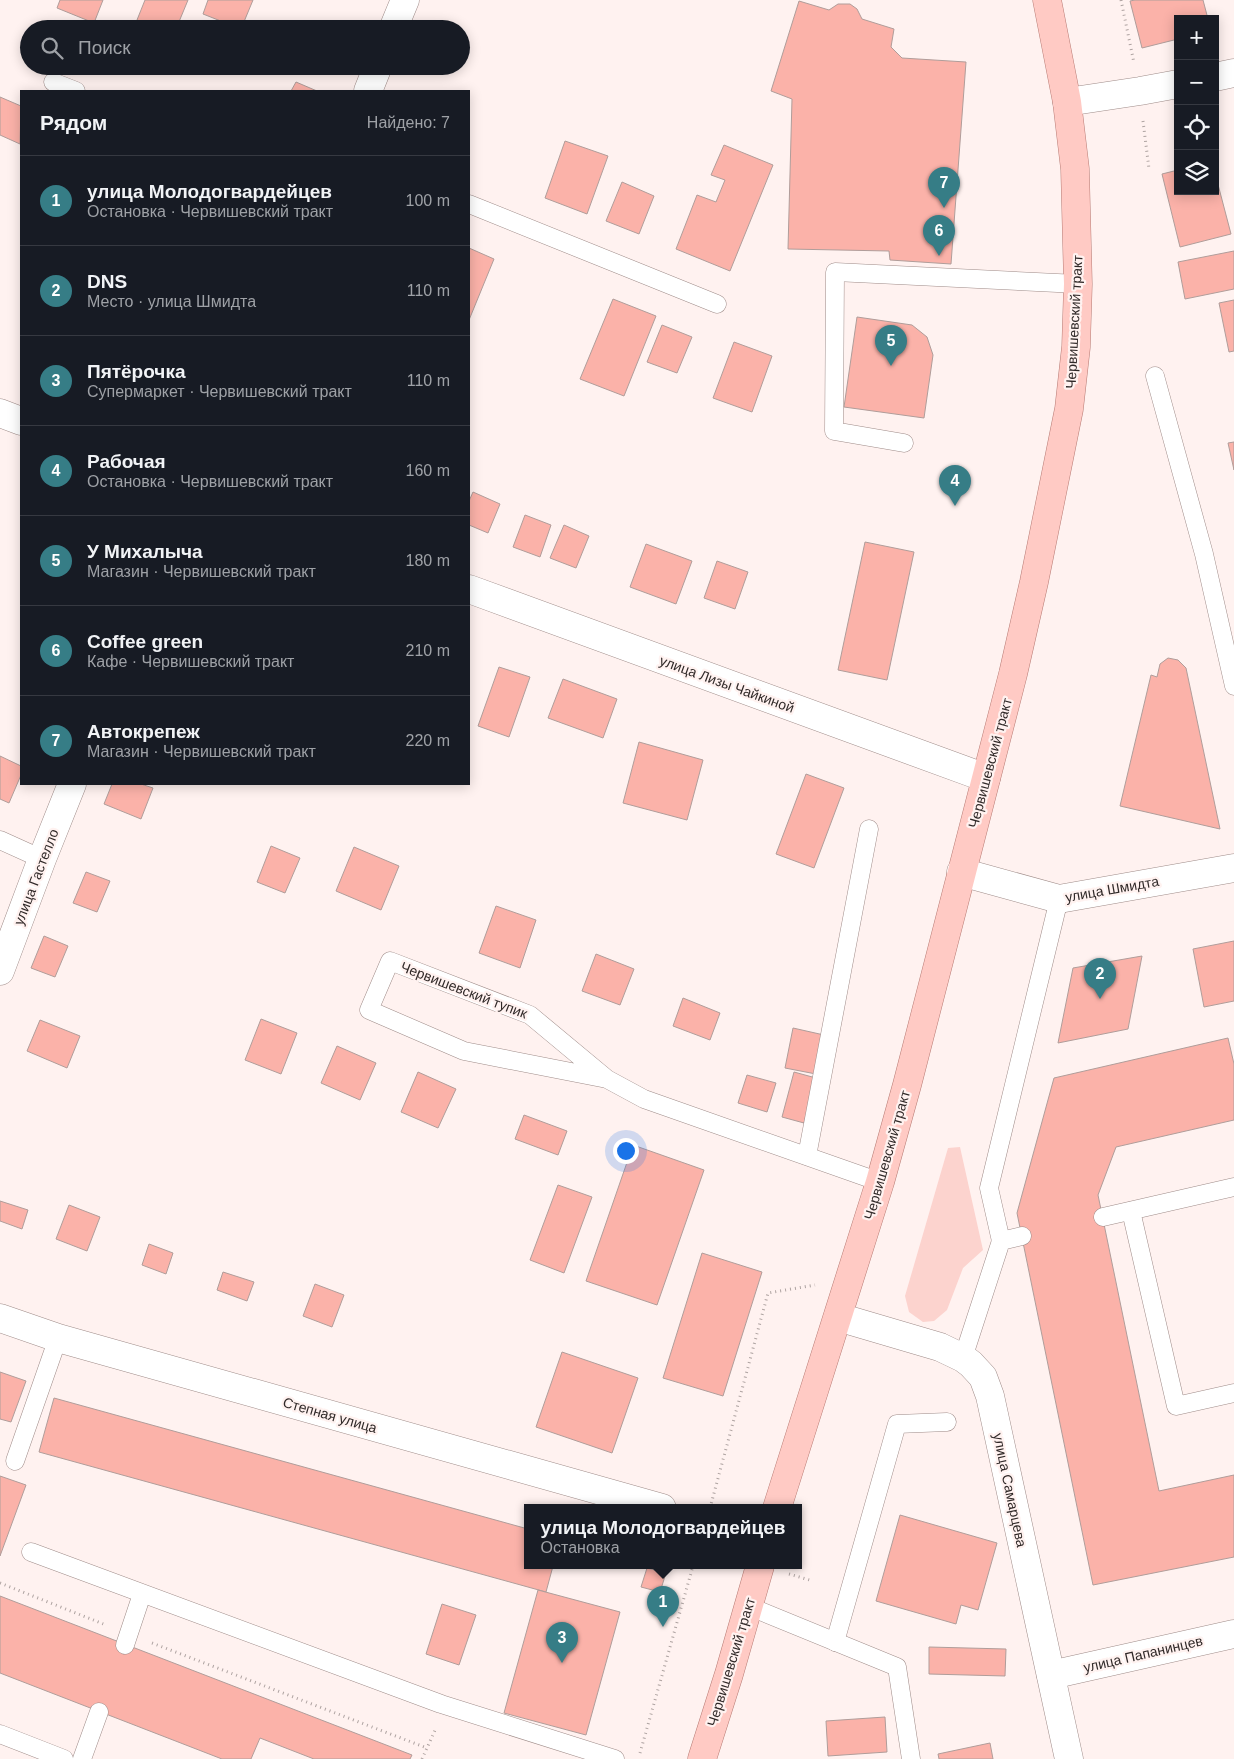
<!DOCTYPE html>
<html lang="ru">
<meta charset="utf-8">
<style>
body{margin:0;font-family:Helvetica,sans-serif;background:#20242c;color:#f1f3f6}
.controls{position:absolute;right:15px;top:15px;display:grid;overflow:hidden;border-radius:0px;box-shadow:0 2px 12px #0003}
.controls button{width:45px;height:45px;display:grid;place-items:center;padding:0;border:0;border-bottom:1px solid #363941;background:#171b24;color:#f1f3f6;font:25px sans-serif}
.you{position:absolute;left:625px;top:1150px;width:18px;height:18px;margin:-12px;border:4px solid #fff;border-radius:50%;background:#1a73e8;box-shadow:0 0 0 8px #1a73e833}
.badge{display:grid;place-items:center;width:32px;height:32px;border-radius:50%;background:#367d86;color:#fff;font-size:16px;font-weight:700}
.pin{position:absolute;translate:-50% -41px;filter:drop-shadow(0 1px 2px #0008)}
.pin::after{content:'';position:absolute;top:26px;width:18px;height:15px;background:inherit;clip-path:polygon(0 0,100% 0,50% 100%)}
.popup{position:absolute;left:524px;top:1504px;width:278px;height:65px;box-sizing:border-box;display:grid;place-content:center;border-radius:0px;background:#171b24;filter:drop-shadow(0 1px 4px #0005);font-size:16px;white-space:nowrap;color:#9ea1a6}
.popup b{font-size:19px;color:#f1f3f6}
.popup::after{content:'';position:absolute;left:50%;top:100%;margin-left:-10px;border:10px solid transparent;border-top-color:#171b24}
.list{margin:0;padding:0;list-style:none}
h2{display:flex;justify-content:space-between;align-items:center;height:65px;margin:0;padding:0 20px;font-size:21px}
h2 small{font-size:16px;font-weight:400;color:#9ea1a6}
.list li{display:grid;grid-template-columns:32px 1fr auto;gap:15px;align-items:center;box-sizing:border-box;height:90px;padding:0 20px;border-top:1px solid #363941}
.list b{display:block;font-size:19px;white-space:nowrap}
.list p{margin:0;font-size:16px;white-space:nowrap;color:#9ea1a6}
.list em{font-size:16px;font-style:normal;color:#9ea1a6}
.icon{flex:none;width:28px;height:28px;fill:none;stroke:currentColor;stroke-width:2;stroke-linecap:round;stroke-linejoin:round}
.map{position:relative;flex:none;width:1234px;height:1759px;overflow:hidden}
.search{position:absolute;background:#171b24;box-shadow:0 2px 12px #0003;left:20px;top:20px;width:450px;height:55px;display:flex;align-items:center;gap:12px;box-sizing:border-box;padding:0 18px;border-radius:28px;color:#9ea1a6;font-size:19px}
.panel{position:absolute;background:#171b24;box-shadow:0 2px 12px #0003;left:20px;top:90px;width:450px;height:695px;border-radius:0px}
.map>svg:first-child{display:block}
</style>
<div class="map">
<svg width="1234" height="1759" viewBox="0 0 1234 1759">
<rect width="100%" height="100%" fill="#fff2f0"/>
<!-- green -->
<path fill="#fcd3ce" d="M 960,1147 L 983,1250 L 963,1268 L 947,1310 L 934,1321 L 923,1322 L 909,1312 L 905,1296 L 948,1148 Z"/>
<!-- building -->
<g fill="#fbb2a9" stroke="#b09d9a">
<path d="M 60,0 L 103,0 L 94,23 L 57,8 Z"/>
<path d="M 145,0 L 188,0 L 176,29 L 158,29 L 137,20 Z"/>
<path d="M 208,0 L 253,0 L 241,29 L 203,14 Z"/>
<path d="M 1135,0 L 1203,0 L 1208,19 L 1178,19 L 1178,39 L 1142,48 L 1130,1 Z"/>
<path d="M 799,1 L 829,10 L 838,4 L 850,4 L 857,9 L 862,19 L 894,29 L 891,47 L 902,58 L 966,62 L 951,264 L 890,260 L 889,251 L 788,249 L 792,99 L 771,91 Z"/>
<path d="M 296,82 L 317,91 L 291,91 Z"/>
<path d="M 0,97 L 21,106 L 20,144 L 0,135 Z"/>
<path d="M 565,141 L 608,156 L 587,214 L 545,198 Z"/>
<path d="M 724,145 L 773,165 L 730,271 L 676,249 L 697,195 L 716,202 L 725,180 L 711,175 Z"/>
<path d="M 1178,170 L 1178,191 L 1215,191 L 1215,173 L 1231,234 L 1180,247 L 1162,174 Z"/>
<path d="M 622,182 L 654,196 L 639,234 L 606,221 Z"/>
<path d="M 469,248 L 494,259 L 469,320 Z"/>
<path d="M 1234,251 L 1234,289 L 1185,299 L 1178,262 Z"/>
<path d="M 613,299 L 656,316 L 624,396 L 580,379 Z"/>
<path d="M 1234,300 L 1234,351 L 1229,352 L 1219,303 Z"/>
<path d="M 857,317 L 912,325 L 927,337 L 933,355 L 924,418 L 844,407 Z"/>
<path d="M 662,325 L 692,337 L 677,373 L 647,362 Z"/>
<path d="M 734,342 L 772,356 L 752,412 L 713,398 Z"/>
<path d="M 1234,442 L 1234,470 L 1228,443 Z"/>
<path d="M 473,492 L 500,504 L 488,533 L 469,525 L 469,501 Z"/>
<path d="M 525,515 L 551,525 L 540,557 L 513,547 Z"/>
<path d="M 564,525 L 589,536 L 576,568 L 550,558 Z"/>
<path d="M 865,542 L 914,552 L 887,680 L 838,670 Z"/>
<path d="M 646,544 L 692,561 L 676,604 L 630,587 Z"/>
<path d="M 717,561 L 748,572 L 735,609 L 704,598 Z"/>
<path d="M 1168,658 L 1178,660 L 1186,668 L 1220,829 L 1120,806 L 1151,675 L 1157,677 L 1160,664 Z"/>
<path d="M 499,667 L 530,677 L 509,737 L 478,726 Z"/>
<path d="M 563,679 L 617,699 L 603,738 L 548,718 Z"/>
<path d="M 639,742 L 703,760 L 687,820 L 623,803 Z"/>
<path d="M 0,756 L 21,766 L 21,775 L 9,803 L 0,799 Z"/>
<path d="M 806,774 L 844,788 L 814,868 L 776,854 Z"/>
<path d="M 112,784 L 141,784 L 153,788 L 141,819 L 104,804 Z"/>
<path d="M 271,846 L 300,858 L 285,893 L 257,882 Z"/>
<path d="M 354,847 L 399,866 L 381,910 L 336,891 Z"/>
<path d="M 86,872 L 110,881 L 97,912 L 73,903 Z"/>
<path d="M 496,906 L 536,920 L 520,968 L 479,953 Z"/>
<path d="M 44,936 L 68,946 L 55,977 L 31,968 Z"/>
<path d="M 1234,941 L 1234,1001 L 1204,1007 L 1193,949 Z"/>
<path d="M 596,954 L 634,969 L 620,1005 L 582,991 Z"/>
<path d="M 1142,956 L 1128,1029 L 1058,1043 L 1073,968 Z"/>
<path d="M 683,998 L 720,1013 L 710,1040 L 673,1026 Z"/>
<path d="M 261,1019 L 297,1033 L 281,1074 L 245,1060 Z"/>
<path d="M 40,1020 L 80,1036 L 67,1068 L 27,1051 Z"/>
<path d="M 793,1028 L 824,1035 L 816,1074 L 785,1068 Z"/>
<path d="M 1228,1038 L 1234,1064 L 1234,1120 L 1116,1147 L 1098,1195 L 1159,1491 L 1234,1475 L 1234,1557 L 1093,1585 L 1017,1213 L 1054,1078 Z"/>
<path d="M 337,1046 L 376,1063 L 360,1100 L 321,1083 Z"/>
<path d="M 418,1072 L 456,1089 L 438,1128 L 401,1112 Z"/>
<path d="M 794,1072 L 816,1078 L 804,1123 L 782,1117 Z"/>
<path d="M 747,1075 L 776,1083 L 767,1112 L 738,1103 Z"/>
<path d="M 524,1115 L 567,1131 L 558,1155 L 515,1139 Z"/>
<path d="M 633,1145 L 704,1170 L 657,1305 L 586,1281 Z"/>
<path d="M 558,1185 L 592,1197 L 564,1273 L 530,1260 Z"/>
<path d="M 0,1201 L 28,1210 L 22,1229 L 0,1221 Z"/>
<path d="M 69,1205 L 100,1217 L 87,1251 L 56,1239 Z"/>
<path d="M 149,1244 L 173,1253 L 166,1274 L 142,1265 Z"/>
<path d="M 702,1253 L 762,1272 L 723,1396 L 663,1378 Z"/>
<path d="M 223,1272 L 254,1282 L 247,1301 L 217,1290 Z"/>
<path d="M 315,1284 L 344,1295 L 332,1327 L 303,1316 Z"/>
<path d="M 562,1352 L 638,1378 L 612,1453 L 536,1427 Z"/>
<path d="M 0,1372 L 26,1381 L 11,1422 L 0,1419 Z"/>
<path d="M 54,1398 L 528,1529 L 528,1566 L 553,1566 L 546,1592 L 39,1452 Z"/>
<path d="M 0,1476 L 26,1485 L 0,1556 Z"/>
<path d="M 900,1515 L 997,1543 L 978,1610 L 961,1605 L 956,1624 L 876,1601 Z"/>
<path d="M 647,1568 L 666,1573 L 660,1592 L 641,1587 Z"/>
<path d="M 538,1590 L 620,1612 L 586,1735 L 504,1713 Z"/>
<path d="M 0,1596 L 412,1755 L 410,1759 L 314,1759 L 260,1738 L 251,1759 L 222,1759 L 0,1673 Z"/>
<path d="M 442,1604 L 476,1615 L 459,1665 L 426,1654 Z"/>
<path d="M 929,1647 L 1006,1649 L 1005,1676 L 929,1674 Z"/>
<path d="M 885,1717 L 887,1752 L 828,1756 L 826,1721 Z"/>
<path d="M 990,1743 L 993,1759 L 939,1759 L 938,1754 Z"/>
</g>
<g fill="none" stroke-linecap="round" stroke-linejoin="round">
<defs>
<g id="service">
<path d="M 53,82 L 76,91"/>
<path d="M 469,204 L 717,304"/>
<path d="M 1155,376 L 1204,554 L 1234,686"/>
<path d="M 904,443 L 834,431 L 835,272 L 1078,284"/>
<path d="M 0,840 L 42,859"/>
<path d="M 607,1079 L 464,1051 L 369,1010 L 390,961 L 530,1015 L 607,1079 L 644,1099 L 880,1182"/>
<path d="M 807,1156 L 869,829"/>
<path d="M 1131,1211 L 1176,1406 L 1234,1393"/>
<path d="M 1103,1217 L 1234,1187"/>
<path d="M 1001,1241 L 989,1188 L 1059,899"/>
<path d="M 963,1358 L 1001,1241 L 1022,1236"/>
<path d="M 15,1461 L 58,1338"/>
<path d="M 31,1552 L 441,1704 L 615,1759"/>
<path d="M 748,1606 L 897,1667 L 911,1759"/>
<path d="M 835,1642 L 897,1424 L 947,1422"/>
<path d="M 125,1645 L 142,1594"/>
<path d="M 0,1734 L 64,1759"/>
<path d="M 82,1759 L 99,1712"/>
</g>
<g id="minor">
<path d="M 393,29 L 405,0"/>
<path d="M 368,91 L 378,66"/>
<path d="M 0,413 L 21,421"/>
<path d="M 469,589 L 986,778"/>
<path d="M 961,872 L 1059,899 L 1234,868"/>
<path d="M 0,971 L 42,859 L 72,784"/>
<path d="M 838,1317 L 940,1347 L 963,1358 L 971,1364 L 983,1377 L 990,1396 L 1069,1759"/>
<path d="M 0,1318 L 58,1338 L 662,1508"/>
<path d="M 1051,1675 L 1234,1634"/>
</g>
<g id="tertiary">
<path d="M 1215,77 L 1234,73"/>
<path d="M 1067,102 L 1140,91 L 1178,84"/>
</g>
<g id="primary">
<path d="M 777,1508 L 880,1182 L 907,1085 L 1013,674 L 1034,582 L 1069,409 L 1076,347 L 1078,284 L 1075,169 L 1067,102 L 1047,0"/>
<path d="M 702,1759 L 729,1674 L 760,1566"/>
</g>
</defs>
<!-- service casing -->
<use href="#service" stroke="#9f8c89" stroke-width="19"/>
<!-- minor casing -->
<use href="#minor" stroke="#9f8c89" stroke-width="29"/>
<!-- tertiary casing -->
<use href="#tertiary" stroke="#9f8c89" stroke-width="29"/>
<!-- primary casing -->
<use href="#primary" stroke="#b77b74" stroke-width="29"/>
<!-- path -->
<g stroke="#aea3a1" stroke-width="3" stroke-dasharray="1 4" stroke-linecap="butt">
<path d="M 1121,0 L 1134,63"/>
<path d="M 1143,121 L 1149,169"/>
<path d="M 710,1508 L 768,1293 L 815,1285"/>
<path d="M 789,1574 L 813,1581"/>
<path d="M 0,1583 L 106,1625"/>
<path d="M 152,1643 L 427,1748"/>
<path d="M 640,1753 L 693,1566"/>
<path d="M 422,1759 L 436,1728"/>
</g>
<!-- service -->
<use href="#service" stroke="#fff" stroke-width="18"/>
<!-- minor -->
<use href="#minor" stroke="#fff" stroke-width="28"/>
<!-- tertiary -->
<use href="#tertiary" stroke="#fff" stroke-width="28"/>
<!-- primary -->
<use href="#primary" stroke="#ffcac4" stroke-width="28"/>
</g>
<g text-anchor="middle" stroke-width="4.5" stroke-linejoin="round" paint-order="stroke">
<!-- street labels -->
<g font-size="14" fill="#302928" stroke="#fff2f0">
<text transform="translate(1074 322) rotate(-87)" y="5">Червишевский тракт</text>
<text transform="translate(727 684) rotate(20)" y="5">улица Лизы Чайкиной</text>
<text transform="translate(990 763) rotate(-75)" y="5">Червишевский тракт</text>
<text transform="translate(36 877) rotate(-69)" y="5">улица Гастелло</text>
<text transform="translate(1112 889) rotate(-10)" y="5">улица Шмидта</text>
<text transform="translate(464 990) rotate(21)" y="5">Червишевский тупик</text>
<text transform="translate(887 1155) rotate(-74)" y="5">Червишевский тракт</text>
<text transform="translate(330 1415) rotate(16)" y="5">Степная улица</text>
<text transform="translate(1010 1490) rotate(78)" y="5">улица Самарцева</text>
<text transform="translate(1143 1654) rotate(-13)" y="5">улица Папанинцев</text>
<text transform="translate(731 1662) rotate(-73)" y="5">Червишевский тракт</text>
</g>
</g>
</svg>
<div class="controls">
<button>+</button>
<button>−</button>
<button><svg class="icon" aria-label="locate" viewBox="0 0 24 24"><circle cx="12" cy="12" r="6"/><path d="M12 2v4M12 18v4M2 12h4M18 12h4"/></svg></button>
<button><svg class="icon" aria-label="layers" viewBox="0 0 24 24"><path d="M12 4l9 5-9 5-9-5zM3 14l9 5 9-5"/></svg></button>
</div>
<div class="you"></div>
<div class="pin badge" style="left:663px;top:1627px">1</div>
<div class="popup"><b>улица Молодогвардейцев</b>Остановка</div>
<div class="pin badge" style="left:1100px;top:999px">2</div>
<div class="pin badge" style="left:562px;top:1663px">3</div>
<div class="pin badge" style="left:955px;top:506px">4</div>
<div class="pin badge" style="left:891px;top:366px">5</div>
<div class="pin badge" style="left:939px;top:256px">6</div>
<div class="pin badge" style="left:944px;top:208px">7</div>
<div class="search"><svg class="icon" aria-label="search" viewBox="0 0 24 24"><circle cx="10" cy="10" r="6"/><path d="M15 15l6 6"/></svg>Поиск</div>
<section class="panel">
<h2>Рядом<small>Найдено: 7</small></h2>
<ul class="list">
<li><span class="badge">1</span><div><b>улица Молодогвардейцев</b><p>Остановка · Червишевский тракт</p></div><em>100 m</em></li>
<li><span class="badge">2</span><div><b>DNS</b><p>Место · улица Шмидта</p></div><em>110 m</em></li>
<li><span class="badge">3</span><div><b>Пятёрочка</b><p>Супермаркет · Червишевский тракт</p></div><em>110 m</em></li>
<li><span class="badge">4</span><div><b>Рабочая</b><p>Остановка · Червишевский тракт</p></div><em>160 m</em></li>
<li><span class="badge">5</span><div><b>У Михалыча</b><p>Магазин · Червишевский тракт</p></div><em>180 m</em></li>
<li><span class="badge">6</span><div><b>Coffee green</b><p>Кафе · Червишевский тракт</p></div><em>210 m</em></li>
<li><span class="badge">7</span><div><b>Автокрепеж</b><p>Магазин · Червишевский тракт</p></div><em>220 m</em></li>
</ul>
</section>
</div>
